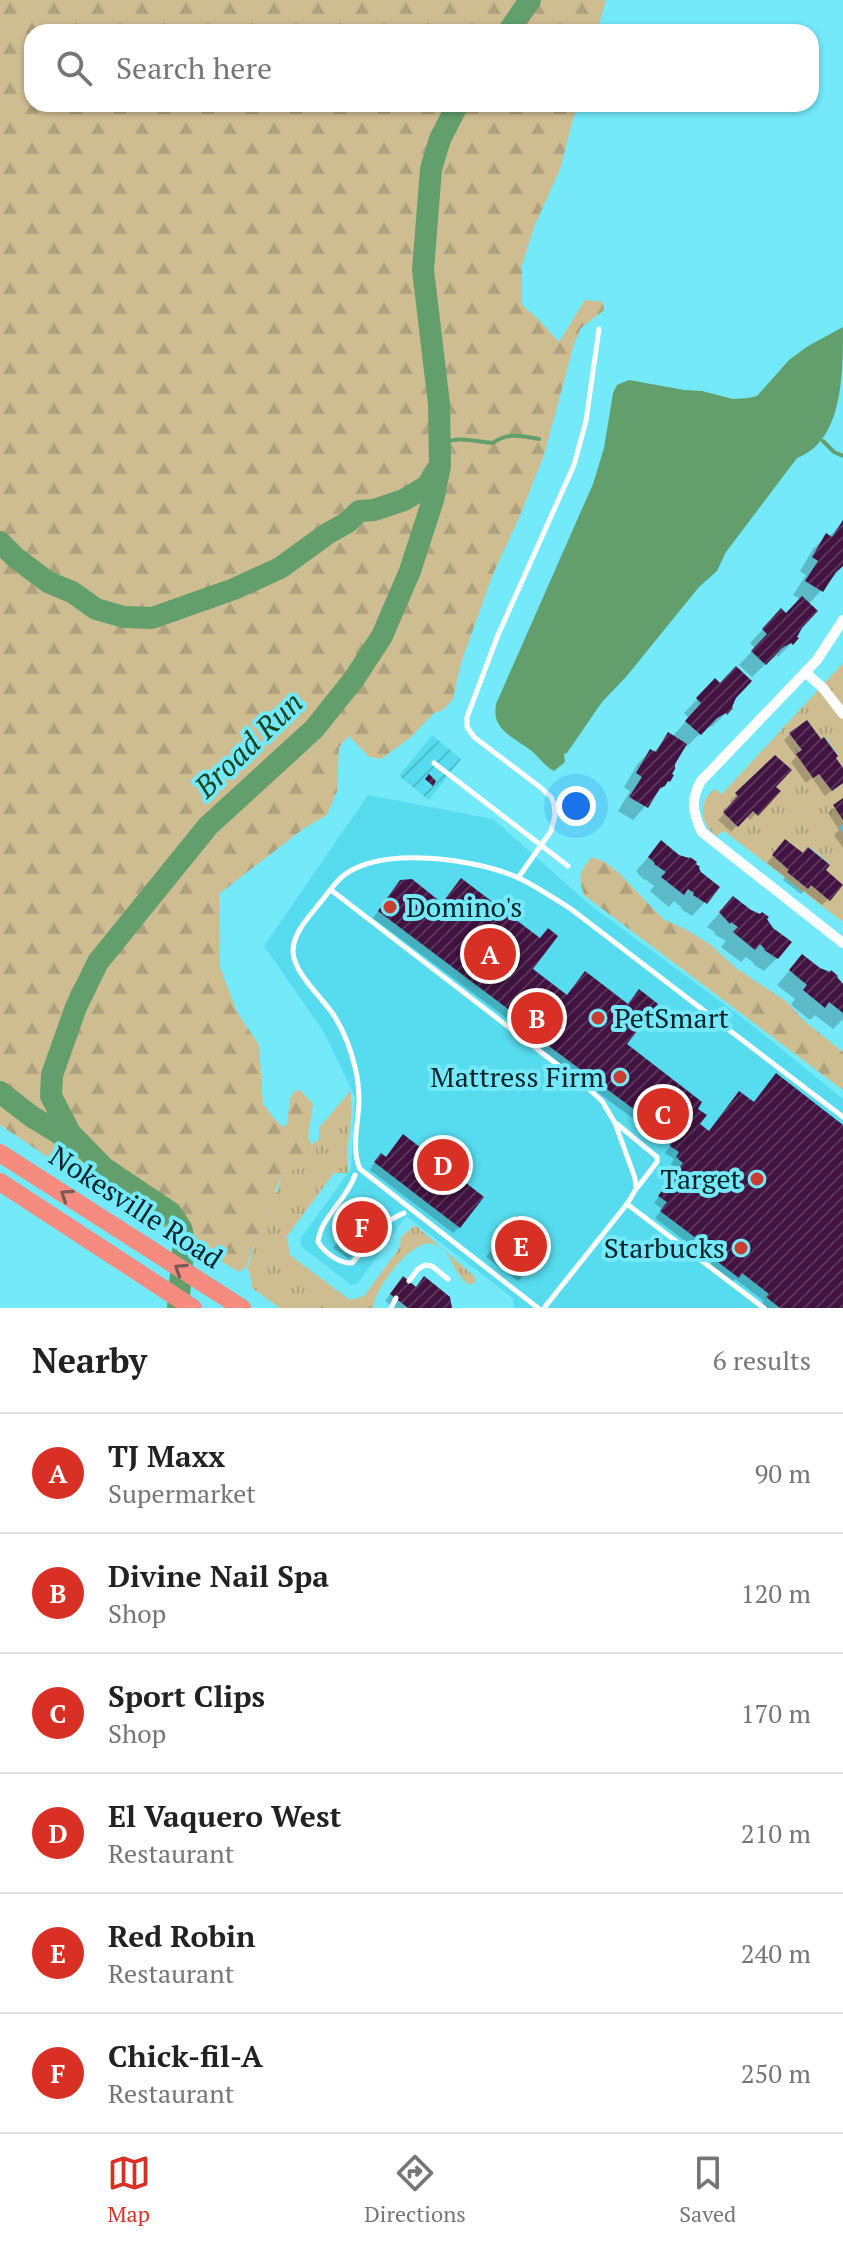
<!DOCTYPE html>
<style>
body{margin:0;font-family:"PT Serif",serif;background:#f6f6f6;color:#222}
.you{position:absolute;left:576px;top:806px;width:28px;height:28px;margin:-20px;border:6px solid #fff;border-radius:50%;background:#1a73e8;box-shadow:0 0 0 12px #1a73e833}
.badge{display:grid;place-items:center;width:52px;height:52px;border-radius:50%;background:#d93025;color:#fff;font-size:26px;font-weight:700}
.pin{position:absolute;translate:-50% -50%;border:4px solid #fff;box-shadow:0 2px 8px #0006}
.list{margin:0;padding:0;list-style:none}
h2{display:flex;justify-content:space-between;align-items:center;height:104px;margin:0;padding:0 32px;font-size:34px}
h2 small{font-size:26px;font-weight:400;color:#767676}
.list li{display:grid;grid-template-columns:52px 1fr auto;gap:24px;align-items:center;box-sizing:border-box;height:120px;padding:0 32px;border-top:2px solid #e0e0e0}
.list b{display:block;font-size:30px;white-space:nowrap}
.list p{margin:0;font-size:26px;white-space:nowrap;color:#767676}
.list em{font-size:26px;font-style:normal;color:#767676}
.icon{flex:none;width:44px;height:44px;fill:none;stroke:currentColor;stroke-width:2;stroke-linecap:round;stroke-linejoin:round}
.map{position:relative;flex:none;width:843px;height:1308px;overflow:hidden}
.search{position:absolute;background:#fff;box-shadow:0 2px 6px #0004;left:24px;right:24px;top:24px;height:88px;display:flex;align-items:center;gap:20px;box-sizing:border-box;padding:0 28px;border-radius:24px;color:#767676;font-size:30px}
.sheet{height:824px;background:#fff}
nav{display:flex;justify-content:space-around;align-items:center;box-sizing:border-box;height:112px;border-top:2px solid #e0e0e0;background:#fff;font-size:22px;color:#767676}
nav a{display:grid;justify-items:center;gap:4px}
nav .on{color:#d93025}
.map>svg:first-child{display:block}
</style>
<div class="map">
<svg width="843" height="1308" viewBox="0 0 843 1308">
<defs>
<pattern id="industrial-furrows" width="10" height="10" patternUnits="userSpaceOnUse" patternTransform="scale(2)"><rect width="10" height="10" fill="#57dcef"/><path d="M-1 1l2-2M0 10L10 0M9 11l2-2" fill="none" stroke="#4abccd"/></pattern>
<pattern id="grass-tufts" width="24" height="20" patternUnits="userSpaceOnUse" patternTransform="scale(2)"><rect width="24" height="20" fill="#cfbd92"/><path d="M3 7l-1-3M5 7V3M7 7l1-3M15 17l-1-3M17 17v-4M19 17l1-3" fill="none" stroke="#b0a27e"/></pattern>
<pattern id="forest-firs" width="22" height="20" patternUnits="userSpaceOnUse" patternTransform="scale(2)"><rect width="22" height="20" fill="#cfbd92"/><path d="M5 1l3.5 6h-7zM16 11l3.5 6h-7z" fill="#b0a27e"/></pattern>
<pattern id="building-hatch" width="6" height="6" patternUnits="userSpaceOnUse" patternTransform="scale(2)"><rect width="6" height="6" fill="#421241"/><path d="M-1 1l2-2M0 6l6-6M5 7l2-2" fill="none" stroke="#58345a"/></pattern>
</defs>
<rect width="100%" height="100%" fill="#73e9fa"/>
<!-- built -->
<path fill="#57dcef" d="M 368,795 L 493,819 L 590,905 L 748,1022 L 843,1099 L 843,1308 L 514,1308 L 513,1298 L 406,1216 L 358,1283 L 351,1285 L 301,1246 L 300,1239 L 351,1169 L 355,1097 L 324,1032 L 264,946 Z"/>
<!-- industrial -->
<path fill="url(#industrial-furrows)" d="M 432,735 L 461,759 L 429,800 L 399,776 Z"/>
<!-- grass -->
<g fill="url(#grass-tufts)" fill-rule="evenodd">
<path d="M 843,663 L 843,768 L 836,758 L 838,755 L 825,737 L 821,739 L 807,720 L 789,733 L 802,750 L 813,777 L 819,774 L 832,791 L 843,783 L 843,798 L 833,805 L 843,820 L 843,824 L 839,827 L 843,833 L 843,922 L 724,831 L 716,836 C 700,824 697,801 715,789 L 722,794 ZM 775,755 L 792,770 L 776,787 L 780,791 L 757,815 L 753,811 L 738,827 L 723,812 L 738,796 L 735,793 ZM 785,839 L 803,853 L 809,847 L 830,864 L 826,870 L 830,900 L 811,885 L 808,889 L 788,873 L 789,870 L 772,855 Z"/>
<path d="M 350,1091 C 354,1113 349,1131 347,1153 C 346,1160 349,1166 348,1173 L 334,1173 L 287,1236 L 290,1255 L 350,1300 L 364,1296 L 400,1247 L 401,1237 L 415,1225 L 474,1276 L 476,1280 L 473,1284 L 470,1285 C 466,1282 463,1280 460,1276 C 451,1265 451,1250 433,1244 C 412,1238 374,1289 373,1308 L 280,1308 L 252,1288 L 252,1281 L 247,1267 L 251,1260 L 250,1242 L 258,1238 L 270,1198 L 278,1190 L 283,1172 L 295,1168 L 311,1155 L 312,1145 L 319,1139 L 319,1128 Z"/>
</g>
<!-- forest -->
<g fill="url(#forest-firs)">
<path d="M 0,0 L 606,0 L 597,32 L 32,32 L 32,104 L 577,104 L 560,169 L 534,227 L 522,265 L 522,305 L 538,319 L 559,342 L 585,300 L 603,302 L 604,310 L 581,328 L 574,344 L 544,455 L 519,518 L 493,574 L 461,663 L 453,699 L 443,710 L 434,713 L 410,738 L 381,759 L 369,757 L 349,736 L 339,747 L 337,791 L 327,815 L 303,829 L 219,894 L 220,967 L 237,1012 L 259,1045 L 263,1104 C 270,1112 276,1123 284,1127 L 287,1124 L 290,1098 L 295,1091 L 300,1090 L 313,1104 L 308,1137 L 312,1145 L 311,1155 L 307,1167 L 283,1172 C 277,1193 261,1210 264,1232 L 258,1238 L 250,1242 C 250,1256 252,1264 239,1272 L 43,1154 L 0,1125 Z"/>
<path d="M 592,857 L 605,862 L 619,873 L 663,919 L 687,930 L 711,945 L 736,968 L 787,1002 L 803,1020 L 843,1052 L 843,1090 L 584,895 C 578,876 579,872 592,857 Z"/>
</g>
<!-- water -->
<path fill="#629f6c" d="M 843,327 C 843,375 843,441 797,458 L 726,552 L 717,571 L 699,587 L 626,677 L 602,702 L 567,753 L 564,754 L 565,762 L 554,771 C 545,766 541,760 534,753 C 523,743 506,737 498,723 C 495,717 495,711 496,704 L 593,484 L 604,448 L 613,393 L 617,385 L 629,380 L 684,390 L 702,391 L 733,399 L 748,398 L 757,396 L 789,360 L 808,346 Z"/>
<!-- shadow -->
<g fill="#0003">
<path d="M 843,522 L 843,566 L 808,605 L 796,638 L 778,657 L 777,655 L 773,659 L 772,658 L 752,677 L 739,665 L 755,648 L 750,643 L 768,624 L 786,615 L 801,600 L 793,595 L 806,575 L 800,571 L 813,549 L 827,536 L 829,537 Z"/>
<path d="M 715,681 L 735,696 L 731,708 L 713,726 L 706,728 L 686,747 L 684,745 L 668,781 L 633,820 L 618,811 L 630,791 L 624,787 L 637,765 L 650,751 L 653,753 L 669,735 L 672,737 L 689,718 L 684,713 Z"/>
<path d="M 790,734 L 833,758 L 843,772 L 843,782 L 825,796 L 812,778 L 806,783 L 791,762 L 796,757 L 784,740 Z"/>
<path d="M 775,757 L 774,787 L 778,791 L 750,820 L 746,816 L 731,832 L 718,820 L 733,804 L 730,801 Z"/>
<path d="M 843,800 L 843,848 L 834,835 L 839,830 L 828,813 Z"/>
<path d="M 661,843 L 700,873 L 705,902 L 692,916 L 681,909 L 682,908 L 674,901 L 669,907 L 650,891 L 654,886 L 645,879 L 644,880 L 636,871 Z"/>
<path d="M 779,848 L 803,856 L 823,871 L 828,899 L 822,905 L 804,891 L 801,894 L 783,880 L 785,877 L 767,863 Z"/>
<path d="M 394,889 L 530,969 L 624,1045 L 695,1109 L 697,1125 L 708,1133 L 753,1104 L 843,1128 L 843,1308 L 766,1308 L 761,1305 L 764,1301 L 735,1279 L 731,1283 L 709,1266 L 712,1262 L 655,1218 L 662,1209 L 654,1203 L 679,1170 L 671,1164 L 674,1159 L 665,1153 L 670,1146 L 530,1042 L 533,1038 L 373,918 Z"/>
<path d="M 733,898 L 777,958 L 764,971 L 753,964 L 754,963 L 746,957 L 741,962 L 721,947 L 726,941 L 714,934 L 715,932 L 707,927 Z"/>
<path d="M 802,956 L 843,988 L 843,1019 L 833,1029 L 815,1015 L 810,1020 L 791,1005 L 795,999 L 777,985 Z"/>
<path d="M 385,1159 L 459,1227 L 453,1233 L 370,1170 L 375,1162 Z"/>
<path d="M 361,1209 L 356,1253 L 349,1259 L 333,1248 Z"/>
<path d="M 511,1225 L 524,1275 L 518,1281 L 486,1257 Z"/>
<path d="M 397,1285 L 449,1308 L 394,1308 L 385,1301 Z"/>
</g>
<g fill="none" stroke-linecap="round" stroke-linejoin="round">
<!-- stream -->
<g stroke="#629f6c" stroke-width="4">
<path d="M 823,441 L 834,452 L 843,456"/>
<path d="M 440,443 C 464,436 470,441 493,443 C 508,432 521,436 539,439"/>
</g>
<!-- river -->
<g stroke="#629f6c" stroke-width="22">
<path d="M 508,32 L 530,0"/>
<path d="M 0,542 L 16,558 L 48,582 L 72,592 L 96,609 L 124,617 L 152,618 L 234,589 L 280,568 L 327,534 L 348,522 L 359,511 L 374,510 L 404,500 L 427,486 L 437,470"/>
<path d="M 0,1092 L 31,1116 L 75,1143"/>
<path d="M 178,1308 L 184,1240 L 181,1228 L 171,1213 L 104,1168 L 70,1133 L 51,1096 L 52,1075 L 76,1007 L 98,962 L 208,826 L 314,729 L 354,679 L 382,636 L 410,571 L 433,500 L 440,466 L 439,404 L 423,270 L 431,169 L 440,139 L 458,104"/>
</g>
</g>
<!-- building -->
<g fill="url(#building-hatch)">
<path d="M 843,520 L 843,566 L 836,572 L 823,592 L 805,581 L 818,561 L 812,557 L 826,533 L 832,537 Z"/>
<path d="M 802,596 L 818,611 L 802,628 L 797,637 L 799,638 L 793,645 L 791,643 L 782,648 L 766,665 L 751,651 L 767,634 L 762,629 L 781,608 L 786,613 Z"/>
<path d="M 736,666 L 752,681 L 736,698 L 732,707 L 733,708 L 727,715 L 726,713 L 717,718 L 701,735 L 685,721 L 701,703 L 696,698 L 715,678 L 720,683 Z"/>
<path d="M 807,720 L 821,739 L 824,737 L 838,756 L 836,758 L 843,768 L 843,783 L 832,791 L 819,774 L 813,778 L 796,754 L 802,750 L 789,733 Z"/>
<path d="M 668,732 L 687,744 L 675,764 L 675,769 L 672,774 L 674,775 L 670,782 L 668,781 L 665,786 L 660,788 L 648,808 L 629,797 L 642,777 L 636,773 L 650,749 L 656,752 Z"/>
<path d="M 775,755 L 792,770 L 776,787 L 781,791 L 758,816 L 753,811 L 738,827 L 723,812 L 738,796 L 735,793 Z"/>
<path d="M 429,774 L 436,781 L 433,786 L 425,779 Z"/>
<path d="M 843,798 L 843,820 L 833,805 Z"/>
<path d="M 785,839 L 803,853 L 808,847 L 830,865 L 826,870 L 843,885 L 830,901 L 811,885 L 808,889 L 787,872 L 789,870 L 772,855 Z"/>
<path d="M 661,840 L 679,855 L 689,858 L 690,857 L 697,862 L 696,864 L 700,867 L 699,868 L 701,872 L 720,887 L 707,904 L 693,895 L 694,893 L 688,889 L 684,895 L 661,877 L 666,872 L 654,864 L 655,863 L 648,857 Z"/>
<path d="M 461,878 L 540,938 L 548,928 L 558,936 L 533,969 L 567,995 L 585,971 L 628,1004 L 639,989 L 658,1004 L 627,1044 L 702,1102 L 698,1109 L 707,1115 L 700,1124 L 709,1131 L 739,1091 L 754,1102 L 776,1073 L 843,1125 L 843,1308 L 780,1308 L 766,1297 L 769,1294 L 742,1273 L 739,1278 L 714,1259 L 717,1254 L 660,1211 L 667,1202 L 658,1196 L 683,1163 L 676,1157 L 679,1152 L 670,1146 L 674,1139 L 534,1035 L 537,1031 L 378,911 L 400,880 L 412,879 L 442,903 Z"/>
<path d="M 733,896 L 751,910 L 760,914 L 762,912 L 769,917 L 767,919 L 773,928 L 792,942 L 778,959 L 764,950 L 765,949 L 760,944 L 755,950 L 733,932 L 738,927 L 731,922 L 730,924 L 719,912 Z"/>
<path d="M 802,954 L 820,968 L 830,972 L 831,970 L 838,976 L 837,977 L 843,984 L 843,1013 L 829,1002 L 825,1008 L 803,990 L 807,985 L 789,970 Z"/>
<path d="M 403,1134 L 484,1197 L 460,1228 L 374,1162 L 381,1153 L 386,1157 Z"/>
<path d="M 367,1200 L 386,1214 L 357,1254 L 338,1241 Z"/>
<path d="M 517,1216 L 525,1222 L 531,1219 L 538,1222 L 542,1227 L 543,1236 L 551,1243 L 525,1276 L 491,1250 Z"/>
<path d="M 403,1276 L 416,1287 L 424,1276 L 450,1297 L 452,1308 L 408,1308 L 390,1294 Z"/>
</g>
<g fill="none" stroke-linecap="round" stroke-linejoin="round">
<!-- lane -->
<g stroke="#fff" stroke-width="5">
<path d="M 434,763 L 568,866"/>
<path d="M 518,878 L 551,831 L 555,816 L 554,804 L 551,797 L 540,787 L 474,737 L 467,727 L 467,717 L 498,635 L 574,465 L 586,421 L 599,329"/>
<path d="M 331,890 L 589,1089 L 602,1101 L 615,1123 L 635,1178 L 636,1189 L 627,1204 L 544,1308"/>
<path d="M 617,1124 L 657,1157 L 657,1162 L 637,1188"/>
<path d="M 355,1175 C 347,1200 320,1218 318,1242 C 325,1253 340,1264 352,1263 L 390,1220 L 404,1213"/>
<path d="M 627,1204 L 764,1308"/>
<path d="M 409,1281 L 418,1269 L 425,1265 L 432,1266 L 448,1279"/>
<path d="M 391,1308 L 396,1298"/>
<path d="M 538,1308 L 360,1169 C 351,1148 358,1125 359,1103 C 359,1091 358,1079 355,1067 C 351,1050 344,1032 335,1017 C 323,998 293,973 293,951 C 293,933 309,917 319,904 C 327,895 334,883 343,876 C 382,845 476,859 519,878 C 537,887 554,898 571,909 L 843,1117"/>
</g>
<!-- street -->
<g stroke="#fff" stroke-width="10">
<path d="M 843,620 L 817,660 L 701,781 C 690,800 693,814 702,832 L 843,943"/>
<path d="M 806,673 L 823,688 L 843,714"/>
</g>
<!-- highway -->
<g stroke="#f58c7f" stroke-width="18">
<path d="M 0,1153 L 242,1308"/>
<path d="M 0,1182 L 193,1308"/>
</g>
</g>
<!-- one-way arrows -->
<defs><path id="oneway-chevron" d="M-2-3.5L2.5 0L-2 3.5" fill="none" stroke-width="1.6" stroke-linecap="round" stroke-linejoin="round" transform="scale(2)"/></defs>
<g stroke="#7a5854">
<use href="#oneway-chevron" transform="translate(66 1195) rotate(-147)"/>
<use href="#oneway-chevron" transform="translate(180 1269) rotate(-147)"/>
</g>
<!-- markers -->
<g fill="#ca3c32" stroke="#73e9fa" stroke-width="3">
<circle cx="390" cy="907" r="8"/>
<circle cx="598" cy="1018" r="8"/>
<circle cx="620" cy="1077" r="8"/>
<circle cx="757" cy="1179" r="8"/>
<circle cx="741" cy="1248" r="8"/>
</g>
<g text-anchor="middle" stroke-width="8" stroke-linejoin="round" paint-order="stroke">
<!-- poi labels -->
<g font-size="28" fill="#002329" stroke="#73e9fa" text-anchor="end">
<text x="406" y="917" text-anchor="start">Domino's</text>
<text x="614" y="1028" text-anchor="start">PetSmart</text>
<text x="604" y="1087">Mattress Firm</text>
<text x="741" y="1189">Target</text>
<text x="725" y="1258">Starbucks</text>
</g>
<!-- street labels -->
<g font-size="28" fill="#002329" stroke="#73e9fa">
<text transform="translate(136 1207) rotate(33)" y="10">Nokesville Road</text>
</g>
<!-- water labels -->
<g font-size="30" font-style="italic" fill="#174422" stroke="#73e9fa">
<text transform="translate(249 745) rotate(-44)" y="10">Broad Run</text>
</g>
</g>
</svg>
<div class="you"></div>
<div class="pin badge" style="left:490px;top:954px">A</div>
<div class="pin badge" style="left:537px;top:1018px">B</div>
<div class="pin badge" style="left:663px;top:1114px">C</div>
<div class="pin badge" style="left:443px;top:1165px">D</div>
<div class="pin badge" style="left:521px;top:1246px">E</div>
<div class="pin badge" style="left:362px;top:1227px">F</div>
<div class="search"><svg class="icon" aria-label="search" viewBox="0 0 24 24"><circle cx="10" cy="10" r="6"/><path d="M15 15l6 6"/></svg>Search here</div>
</div>
<section class="sheet">
<h2>Nearby<small>6 results</small></h2>
<ul class="list">
<li><span class="badge">A</span><div><b>TJ Maxx</b><p>Supermarket</p></div><em>90 m</em></li>
<li><span class="badge">B</span><div><b>Divine Nail Spa</b><p>Shop</p></div><em>120 m</em></li>
<li><span class="badge">C</span><div><b>Sport Clips</b><p>Shop</p></div><em>170 m</em></li>
<li><span class="badge">D</span><div><b>El Vaquero West</b><p>Restaurant</p></div><em>210 m</em></li>
<li><span class="badge">E</span><div><b>Red Robin</b><p>Restaurant</p></div><em>240 m</em></li>
<li><span class="badge">F</span><div><b>Chick-fil-A</b><p>Restaurant</p></div><em>250 m</em></li>
</ul>
</section>
<nav>
<a class="on"><svg class="icon" aria-label="map" viewBox="0 0 24 24"><path d="M3 6l6-2 6 2 6-2v14l-6 2-6-2-6 2zM9 4v14M15 6v14"/></svg>Map</a>
<a><svg class="icon" aria-label="directions" viewBox="0 0 24 24"><path d="M12 3l9 9-9 9-9-9zM9 14v-3h6M13 9l2 2-2 2"/></svg>Directions</a>
<a><svg class="icon" aria-label="saved" viewBox="0 0 24 24"><path d="M7 4h10v16l-5-4-5 4z"/></svg>Saved</a>
</nav>
